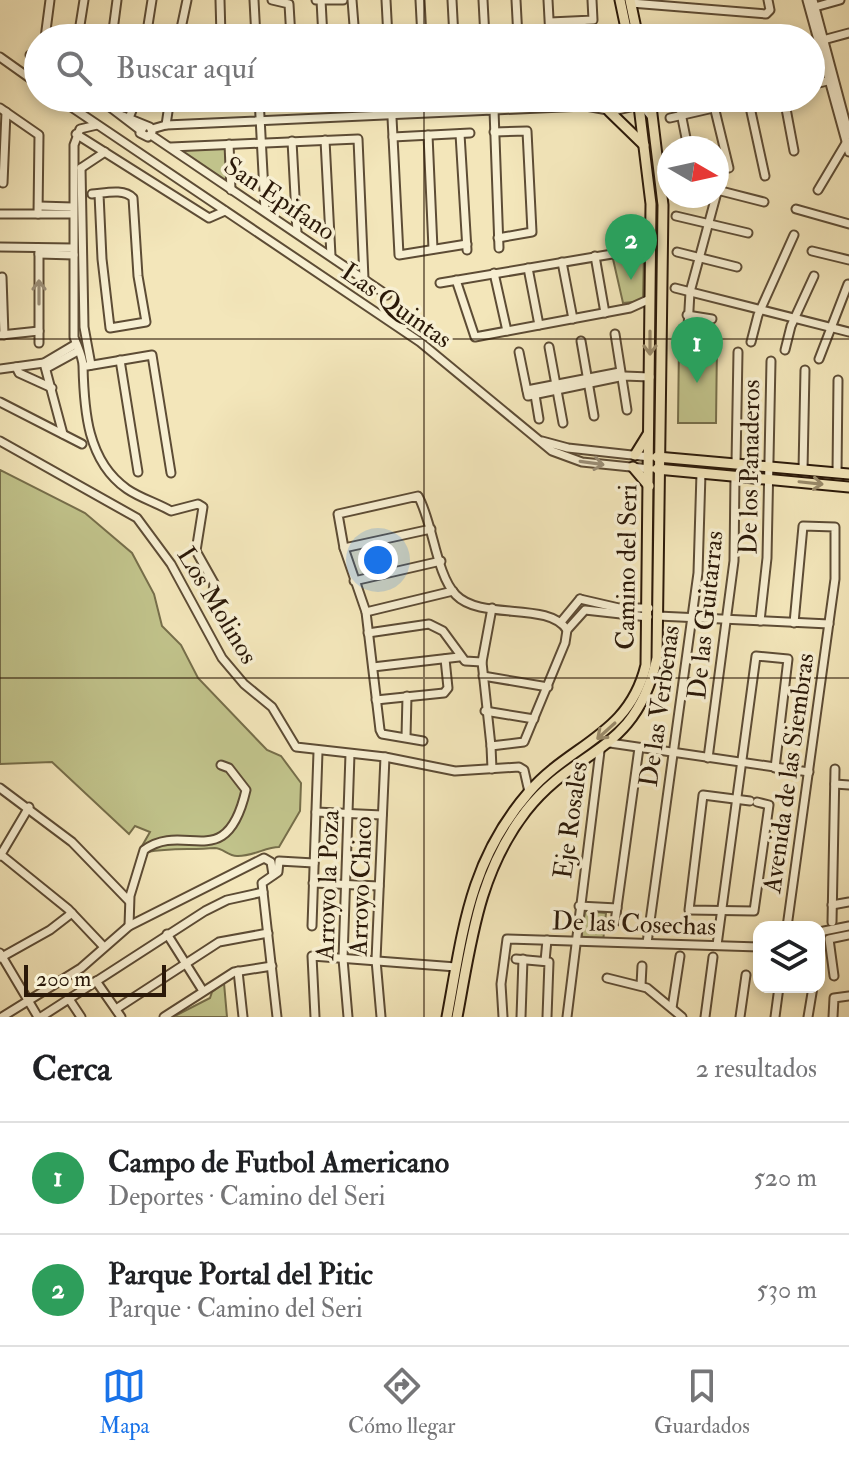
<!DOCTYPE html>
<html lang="es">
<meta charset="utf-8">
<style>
body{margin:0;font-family:"IM FELL Double Pica",serif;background:#f2f2f2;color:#202124}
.controls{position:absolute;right:24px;bottom:24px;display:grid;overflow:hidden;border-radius:16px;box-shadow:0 4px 12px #0003}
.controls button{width:72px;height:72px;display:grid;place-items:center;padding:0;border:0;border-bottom:2px solid #e0e0e0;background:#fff;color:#202124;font:40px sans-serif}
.compass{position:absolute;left:657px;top:136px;width:72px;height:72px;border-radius:50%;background:#fff;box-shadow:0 4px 12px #0003;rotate:99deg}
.scale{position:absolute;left:24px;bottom:20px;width:142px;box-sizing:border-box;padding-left:8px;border:4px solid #2b1909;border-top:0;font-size:22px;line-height:28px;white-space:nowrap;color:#2b1909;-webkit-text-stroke:6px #f7efd2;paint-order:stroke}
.you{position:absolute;left:378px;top:560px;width:28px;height:28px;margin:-20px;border:6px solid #fff;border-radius:50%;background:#1a73e8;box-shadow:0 0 0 12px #1a73e833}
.badge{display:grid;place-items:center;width:52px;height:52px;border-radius:50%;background:#1a73e8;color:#fff;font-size:26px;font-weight:700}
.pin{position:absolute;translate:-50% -66px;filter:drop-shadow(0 2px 4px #0008)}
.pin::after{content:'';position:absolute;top:42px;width:28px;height:24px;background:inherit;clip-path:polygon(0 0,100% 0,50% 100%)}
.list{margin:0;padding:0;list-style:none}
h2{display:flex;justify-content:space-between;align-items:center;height:104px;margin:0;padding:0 32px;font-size:34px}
h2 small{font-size:26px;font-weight:400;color:#757577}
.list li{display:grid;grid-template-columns:52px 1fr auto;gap:24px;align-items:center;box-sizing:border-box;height:112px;padding:0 32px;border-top:2px solid #e0e0e0}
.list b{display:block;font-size:30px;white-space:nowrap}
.list p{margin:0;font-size:26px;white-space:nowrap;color:#757577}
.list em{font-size:26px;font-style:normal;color:#757577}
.icon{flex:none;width:44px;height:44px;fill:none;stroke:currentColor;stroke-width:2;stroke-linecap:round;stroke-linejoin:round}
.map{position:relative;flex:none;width:849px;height:1017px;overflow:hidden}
.search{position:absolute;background:#fff;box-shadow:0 4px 12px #0003;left:24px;right:24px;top:24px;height:88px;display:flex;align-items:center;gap:20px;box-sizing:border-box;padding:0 28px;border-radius:44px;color:#757577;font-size:30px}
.sheet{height:328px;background:#fff}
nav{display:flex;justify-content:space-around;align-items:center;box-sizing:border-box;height:112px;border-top:2px solid #e0e0e0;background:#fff;font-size:22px;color:#757577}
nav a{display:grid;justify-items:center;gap:4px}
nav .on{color:#1a73e8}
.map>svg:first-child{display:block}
</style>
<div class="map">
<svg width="849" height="1017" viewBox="0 0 849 1017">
<rect width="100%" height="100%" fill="#f3e6ba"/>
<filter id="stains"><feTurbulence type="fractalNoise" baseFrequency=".0025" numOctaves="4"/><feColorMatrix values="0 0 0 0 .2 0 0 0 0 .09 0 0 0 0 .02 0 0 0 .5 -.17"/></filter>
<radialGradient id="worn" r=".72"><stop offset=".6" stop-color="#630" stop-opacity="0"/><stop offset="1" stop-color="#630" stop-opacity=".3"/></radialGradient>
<!-- green -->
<g fill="#c1c38b" stroke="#766e4a" stroke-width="2">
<path d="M 228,145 L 229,187 L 178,151 L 180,150 Z"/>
<path d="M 644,253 L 643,301 L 623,303 L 613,259 Z"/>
<path d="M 679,342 L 717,343 L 716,423 L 678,423 Z"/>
<path d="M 0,470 L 85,513 L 132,553 L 154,594 L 162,626 L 181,645 L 198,678 L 267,750 L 281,756 L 301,783 L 300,811 L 279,847 C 266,847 254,856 238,856 C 229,857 223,848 215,848 C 191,850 171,848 147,852 L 142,846 L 150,832 L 135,826 L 129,834 L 52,762 L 0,764 Z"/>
<path d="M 585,911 L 606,913 L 603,942 L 581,940 Z"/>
<path d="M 224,983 L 227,1017 L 173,1017 L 210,998 L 212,992 Z"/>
</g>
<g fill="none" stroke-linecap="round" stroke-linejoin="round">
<defs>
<g id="minor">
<path d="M 220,0 L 221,36"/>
<path d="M 254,0 L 256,38"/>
<path d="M 272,0 L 289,4 L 291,38"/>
<path d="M 316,0 L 343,0"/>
<path d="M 321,0 L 323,38"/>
<path d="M 352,0 L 355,38"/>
<path d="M 386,0 L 388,38"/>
<path d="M 420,0 L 422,38"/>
<path d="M 452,0 L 454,38"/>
<path d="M 483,0 L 485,38"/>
<path d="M 516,0 L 518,38"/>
<path d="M 548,0 L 550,38"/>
<path d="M 807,0 L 849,152"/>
<path d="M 813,0 L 849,135"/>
<path d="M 631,3 L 766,14 L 770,10 L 768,0"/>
<path d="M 815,7 L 840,0"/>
<path d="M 582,21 L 582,38"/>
<path d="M 550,22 L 593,20 L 592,0"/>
<path d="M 663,31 L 665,38"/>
<path d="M 698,34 L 699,38"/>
<path d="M 179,37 L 221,34"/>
<path d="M 45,38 L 50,0"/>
<path d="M 78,38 L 84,0"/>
<path d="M 112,38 L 117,0"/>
<path d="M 146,38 L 152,0"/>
<path d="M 179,38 L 187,0"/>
<path d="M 823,40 L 849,33"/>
<path d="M 30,55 L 38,60"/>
<path d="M 0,57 L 38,84"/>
<path d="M 811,85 L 831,80"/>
<path d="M 58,98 L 420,342 L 552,451 L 582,462 L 650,469"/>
<path d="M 98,98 L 140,130"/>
<path d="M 259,98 L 265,211"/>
<path d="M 391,98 L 399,255 L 467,244"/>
<path d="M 488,98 L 489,110"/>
<path d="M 619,98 L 641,104 L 651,116"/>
<path d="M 678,98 L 688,148"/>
<path d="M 712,98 L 729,168"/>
<path d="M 748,98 L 765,176"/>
<path d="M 784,98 L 794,151"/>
<path d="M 170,103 L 281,98"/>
<path d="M 586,106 L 613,111 L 640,105"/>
<path d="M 0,108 L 39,135 L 38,214"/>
<path d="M 494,110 L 499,248"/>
<path d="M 123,116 L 150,127 L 152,132 L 148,137 L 140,133 L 144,126"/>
<path d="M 129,118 L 137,98"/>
<path d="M 670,118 L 757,98"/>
<path d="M 97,125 L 80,129 L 74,145 L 74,337 C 77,346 83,357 83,366 C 84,410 87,461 127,489 C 140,498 157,503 171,511 L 198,504 L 203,507 L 196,551 L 214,583 L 212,600"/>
<path d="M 166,125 L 170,98"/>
<path d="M 152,129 L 166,125 L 584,106 L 617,98"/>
<path d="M 494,132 L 527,131 L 532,232 L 498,238"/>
<path d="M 76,134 L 209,218 L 225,211"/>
<path d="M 460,134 L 467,250"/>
<path d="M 151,135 L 387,295"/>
<path d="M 428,135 L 433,249"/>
<path d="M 393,137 L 470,133"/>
<path d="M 325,140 L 331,256"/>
<path d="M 292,141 L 297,233"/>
<path d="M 229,144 L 231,190"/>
<path d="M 171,147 L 358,139 L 364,279"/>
<path d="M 81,168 L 84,327 L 91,365"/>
<path d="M 81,168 L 105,152"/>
<path d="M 3,183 L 6,112"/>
<path d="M 717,190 L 764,202"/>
<path d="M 818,190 L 846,143"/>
<path d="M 92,194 C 105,193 124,188 133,198 L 138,276 L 146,322 L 110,328 L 102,259 L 99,194"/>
<path d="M 39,206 L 73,207"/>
<path d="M 796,209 L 849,224"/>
<path d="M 0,214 L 73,214"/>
<path d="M 676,216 L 748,233"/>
<path d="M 0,247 L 73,248"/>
<path d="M 39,248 L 39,343"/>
<path d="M 812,251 L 849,260"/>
<path d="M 677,252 L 737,267"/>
<path d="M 39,254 L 74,255"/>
<path d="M 595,256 L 605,313"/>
<path d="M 562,262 L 573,319"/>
<path d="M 528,268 L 539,325"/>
<path d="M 494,273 L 507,331"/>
<path d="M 2,277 L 4,335"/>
<path d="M 456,280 L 475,337 L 630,308 L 650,299"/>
<path d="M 440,283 L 636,250"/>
<path d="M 675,288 L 849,332"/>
<path d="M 687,315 L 712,319"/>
<path d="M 688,327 L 690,292 L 716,196"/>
<path d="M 615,334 L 627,410"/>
<path d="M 1,335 L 39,331"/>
<path d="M 581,341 L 594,416"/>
<path d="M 751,342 L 758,315 L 794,235"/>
<path d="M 549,347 L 563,423"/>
<path d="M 785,350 L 791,326 L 814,276"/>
<path d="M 519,352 L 528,396 L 624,376 L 650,377"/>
<path d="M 819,359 L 848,284"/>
<path d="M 120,360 L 138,472"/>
<path d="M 44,363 L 63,434"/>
<path d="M 87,366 L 152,355 L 171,473"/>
<path d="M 16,367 L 19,373 L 52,388"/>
<path d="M 47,368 L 78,351"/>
<path d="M 0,369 L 44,363 L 76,344"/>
<path d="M 527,390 L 620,372"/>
<path d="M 535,395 L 539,419"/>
<path d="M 0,402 L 82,444"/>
<path d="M 0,441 L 137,518 L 171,564 L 222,658 L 244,684 L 272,707 L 296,747 L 385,757 L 455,771 L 519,767 L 524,770 L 529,792"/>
<path d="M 542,441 L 568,448 L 650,457"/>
<path d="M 736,463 L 738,352"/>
<path d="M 803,470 L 805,370"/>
<path d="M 837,473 L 838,380"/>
<path d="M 344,548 L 431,529"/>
<path d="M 354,581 L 441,561"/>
<path d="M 580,599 L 619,608 L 649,608"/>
<path d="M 492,608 L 482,662 L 491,746 L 524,742 L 565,643 L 567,630 L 585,610 L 648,617"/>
<path d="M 366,612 L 453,591"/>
<path d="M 658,616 L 829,624"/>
<path d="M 760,621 L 767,558 L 771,361"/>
<path d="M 561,622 L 580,599"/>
<path d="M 368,633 L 429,624 L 443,631 L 465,661 L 482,662"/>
<path d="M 373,667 L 459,657"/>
<path d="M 483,676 L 548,687"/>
<path d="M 376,700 L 444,693 L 448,688 L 445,659"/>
<path d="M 485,711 L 534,719"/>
<path d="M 406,737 L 407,696"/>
<path d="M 423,741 L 382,734 L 380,730 L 366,612 L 344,548 L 338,514 L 418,496 C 433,522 436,575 456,595 C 481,621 549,601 567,630"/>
<path d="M 610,743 L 809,772"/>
<path d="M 491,746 L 492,769"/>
<path d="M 708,758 L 734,561 L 735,476"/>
<path d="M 835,784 L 849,785"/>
<path d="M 0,788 L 72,842 L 129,901"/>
<path d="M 750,801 L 703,795 L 689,910 L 754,911 L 769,805 L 757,802"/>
<path d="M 316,812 L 382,815"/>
<path d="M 0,854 L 68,909 L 104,947"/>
<path d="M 0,856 L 29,807"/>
<path d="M 313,883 L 379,886"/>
<path d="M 832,905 L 849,902"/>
<path d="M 579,906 L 617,908"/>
<path d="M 615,922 L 639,748"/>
<path d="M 832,922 L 835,769"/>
<path d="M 129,926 L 130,896 L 144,850 C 185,820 226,876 246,790 L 229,768 L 221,765"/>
<path d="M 312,926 L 318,752"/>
<path d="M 787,927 L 835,579 L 835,527 L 803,526 L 794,623"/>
<path d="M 819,932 L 849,926"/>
<path d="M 167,934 L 203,991"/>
<path d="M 647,943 L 698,573 L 701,473"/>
<path d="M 717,945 L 756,656 L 788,659 L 775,768"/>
<path d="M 0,953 L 38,1017"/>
<path d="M 0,958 L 50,930 L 72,913"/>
<path d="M 516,959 L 549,962 L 547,1017"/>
<path d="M 545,961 L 547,940"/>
<path d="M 238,971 L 243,1017"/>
<path d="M 834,976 L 829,939 L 849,935"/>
<path d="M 607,978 L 647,988 L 682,1017"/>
<path d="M 96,981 L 121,1017"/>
<path d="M 641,985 L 642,966"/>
<path d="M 69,999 L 81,1017"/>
<path d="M 672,1008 L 680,956"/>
<path d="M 116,1009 L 219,942 L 268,933"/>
<path d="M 2,1017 L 81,968 L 129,926 L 264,858 L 271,862 L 273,875"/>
<path d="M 41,1017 L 205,911 L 227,900 L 263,892"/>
<path d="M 164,1017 L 234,972 L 272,966"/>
<path d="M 277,1017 L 262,883 L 278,872 L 279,861 L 314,863"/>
<path d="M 315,1017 L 312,956 L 456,967"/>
<path d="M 348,1017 L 343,959 L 350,754"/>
<path d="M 381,1017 L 376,960 L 385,757"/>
<path d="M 503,1017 L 501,984 L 507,939 L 759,947"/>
<path d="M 521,1017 L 523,959"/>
<path d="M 567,1017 L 600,751"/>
<path d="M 705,1017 L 713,957"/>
<path d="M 740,1017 L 746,975"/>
<path d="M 775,1017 L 779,987"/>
<path d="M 808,1017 L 813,987"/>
<path d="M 833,1017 L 834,998 L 849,996"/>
</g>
<g id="major">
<path d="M 620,0 L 628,38"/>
<path d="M 630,0 L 638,38"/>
<path d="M 604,99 L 605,98"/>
<path d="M 609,111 L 644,145"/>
<path d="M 635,455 L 648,434"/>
<path d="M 657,457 L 849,474"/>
<path d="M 633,467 L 649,486"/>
<path d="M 657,469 L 849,487"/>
<path d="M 447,1017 C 463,931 469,861 529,792 C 570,744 629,736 646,665 L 651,204 L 638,98"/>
<path d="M 457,1017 C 471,943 478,873 526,811 C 577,746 635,755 657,658 L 663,205 L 650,98"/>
</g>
</defs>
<!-- minor casing -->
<use href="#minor" stroke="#5d4c35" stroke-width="11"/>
<!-- major casing -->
<use href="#major" stroke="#2b1909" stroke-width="13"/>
<!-- minor -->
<use href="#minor" stroke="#f7efd2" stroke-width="7"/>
<!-- major -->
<use href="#major" stroke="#f3e6ba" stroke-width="9"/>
</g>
<!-- one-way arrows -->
<defs><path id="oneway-shaft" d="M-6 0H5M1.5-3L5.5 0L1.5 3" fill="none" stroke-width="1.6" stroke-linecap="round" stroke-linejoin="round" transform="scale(2)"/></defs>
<g stroke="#9b8f78">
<use href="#oneway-shaft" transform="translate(39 292) rotate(-90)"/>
<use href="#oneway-shaft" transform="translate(592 463) rotate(8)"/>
</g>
<g stroke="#998a6a">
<use href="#oneway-shaft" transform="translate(650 343) rotate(90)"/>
<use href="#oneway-shaft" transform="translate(811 483) rotate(6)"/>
<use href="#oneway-shaft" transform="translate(606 731) rotate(138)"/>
</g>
<!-- grid -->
<path fill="none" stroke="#2b1909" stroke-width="2" stroke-opacity="0.55" d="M 424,0 L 424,38M 424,98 L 424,1017M 0,339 L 849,339M 0,678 L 849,678"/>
<g text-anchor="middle" stroke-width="7" stroke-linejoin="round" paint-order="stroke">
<!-- street labels -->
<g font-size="26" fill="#2b1909" stroke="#f7efd2">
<text transform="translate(280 198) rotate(34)" y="9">San Epifano</text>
<text transform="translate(397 305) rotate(35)" y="9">Las Quintas</text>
<text transform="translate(749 467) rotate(-89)" y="9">De los Panaderos</text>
<text transform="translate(626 567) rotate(-89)" y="9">Camino del Seri</text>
<text transform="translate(218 605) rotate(59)" y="9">Los Molinos</text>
<text transform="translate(705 615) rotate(-84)" y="9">De las Guitarras</text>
<text transform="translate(659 706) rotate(-82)" y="9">De las Verbenas</text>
<text transform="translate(788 773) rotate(-82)" y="9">Avenida de las Siembras</text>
<text transform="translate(570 820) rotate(-82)" y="9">Eje Rosales</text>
<text transform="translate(327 885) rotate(-88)" y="9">Arroyo la Poza</text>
<text transform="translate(360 886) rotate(-88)" y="9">Arroyo Chico</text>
<text transform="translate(634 923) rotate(2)" y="9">De las Cosechas</text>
</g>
</g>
<rect width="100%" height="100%" filter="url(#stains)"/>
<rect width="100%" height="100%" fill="url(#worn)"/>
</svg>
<div class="controls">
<button><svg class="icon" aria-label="layers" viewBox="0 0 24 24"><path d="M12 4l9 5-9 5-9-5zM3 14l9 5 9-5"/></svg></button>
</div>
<svg class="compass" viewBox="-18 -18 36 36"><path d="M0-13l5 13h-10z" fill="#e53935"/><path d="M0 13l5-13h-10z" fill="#757577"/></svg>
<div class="scale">200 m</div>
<div class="you"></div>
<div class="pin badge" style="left:697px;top:383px;background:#2e9e5b">1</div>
<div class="pin badge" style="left:631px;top:280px;background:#2e9e5b">2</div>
<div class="search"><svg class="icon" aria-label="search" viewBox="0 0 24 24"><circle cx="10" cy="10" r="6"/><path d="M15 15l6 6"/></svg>Buscar aquí</div>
</div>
<section class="sheet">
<h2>Cerca<small>2 resultados</small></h2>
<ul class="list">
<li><span class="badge" style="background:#2e9e5b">1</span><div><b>Campo de Futbol Americano</b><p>Deportes · Camino del Seri</p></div><em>520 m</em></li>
<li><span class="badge" style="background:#2e9e5b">2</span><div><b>Parque Portal del Pitic</b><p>Parque · Camino del Seri</p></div><em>530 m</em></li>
</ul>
</section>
<nav>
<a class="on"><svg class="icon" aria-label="map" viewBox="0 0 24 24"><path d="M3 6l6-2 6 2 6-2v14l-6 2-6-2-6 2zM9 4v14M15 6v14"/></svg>Mapa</a>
<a><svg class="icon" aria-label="directions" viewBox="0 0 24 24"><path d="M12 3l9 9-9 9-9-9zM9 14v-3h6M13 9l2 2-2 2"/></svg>Cómo llegar</a>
<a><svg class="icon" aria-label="saved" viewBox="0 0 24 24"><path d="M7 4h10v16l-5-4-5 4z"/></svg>Guardados</a>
</nav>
